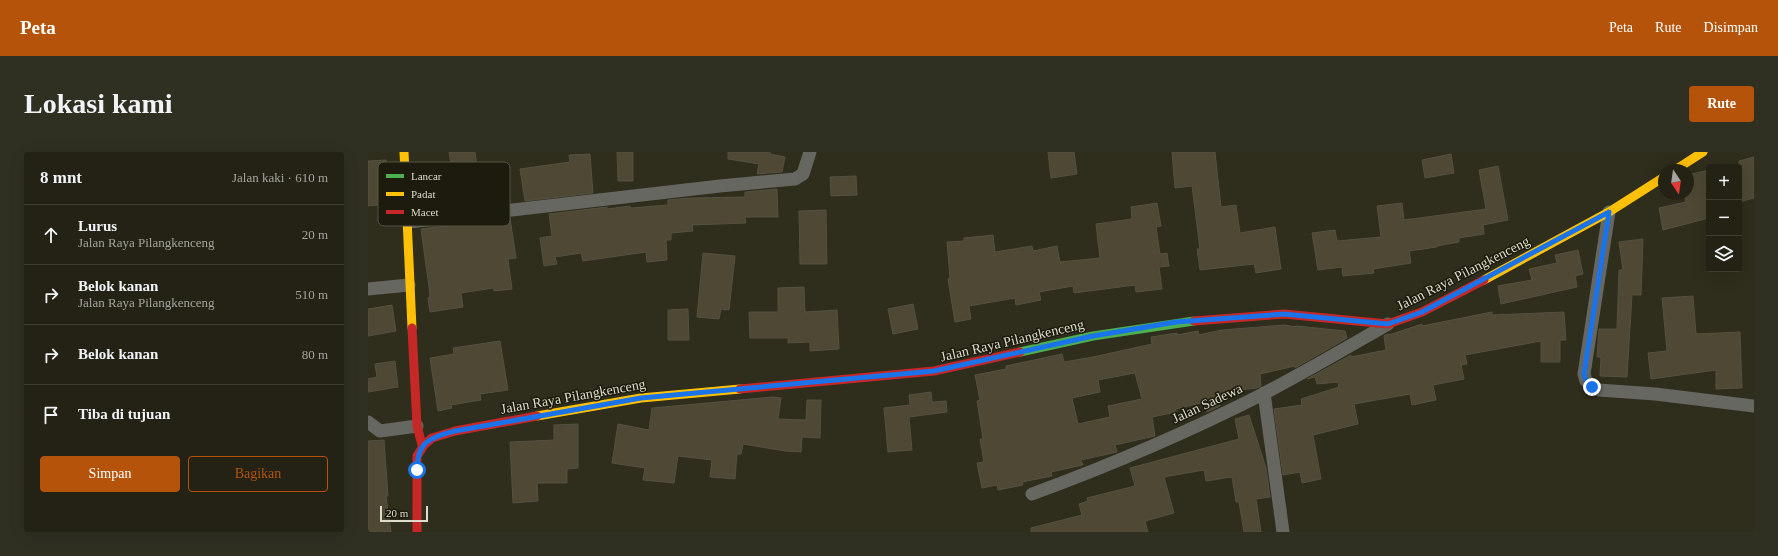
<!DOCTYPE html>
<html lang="id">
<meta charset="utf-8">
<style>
body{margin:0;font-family:"Times New Roman",serif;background:#2f2f22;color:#f1f3f6}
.controls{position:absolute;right:12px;top:12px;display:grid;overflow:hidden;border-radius:4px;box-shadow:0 4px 16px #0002}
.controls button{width:36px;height:36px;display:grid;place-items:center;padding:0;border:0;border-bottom:1px solid #403f34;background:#232214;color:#f1f3f6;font:20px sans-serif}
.compass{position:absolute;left:1290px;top:12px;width:36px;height:36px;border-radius:50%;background:#232214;box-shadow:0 4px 16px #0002;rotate:167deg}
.scale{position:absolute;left:12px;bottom:10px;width:48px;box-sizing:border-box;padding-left:4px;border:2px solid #deddcb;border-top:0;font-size:11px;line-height:14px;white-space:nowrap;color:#deddcb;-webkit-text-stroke:3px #1c1b0d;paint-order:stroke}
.stop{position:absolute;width:12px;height:12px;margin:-9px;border:3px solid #1a73e8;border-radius:50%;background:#fff}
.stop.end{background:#1a73e8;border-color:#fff;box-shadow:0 1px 4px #0008}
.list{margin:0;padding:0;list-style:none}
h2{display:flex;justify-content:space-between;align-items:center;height:52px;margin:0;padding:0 16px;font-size:17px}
h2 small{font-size:13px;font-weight:400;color:#a3a4a0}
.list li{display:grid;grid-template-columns:26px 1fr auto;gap:12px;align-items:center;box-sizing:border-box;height:60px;padding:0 16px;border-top:1px solid #403f34}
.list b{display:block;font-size:15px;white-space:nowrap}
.list p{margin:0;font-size:13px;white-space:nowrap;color:#a3a4a0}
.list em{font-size:13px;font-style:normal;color:#a3a4a0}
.actions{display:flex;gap:8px;padding:12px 16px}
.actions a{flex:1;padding:9px 0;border:1px solid #b45309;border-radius:4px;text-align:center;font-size:14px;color:#b45309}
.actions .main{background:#b45309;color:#fff}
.icon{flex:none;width:22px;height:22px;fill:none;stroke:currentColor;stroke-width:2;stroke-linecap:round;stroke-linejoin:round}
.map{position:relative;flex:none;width:1386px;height:380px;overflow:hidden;border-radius:4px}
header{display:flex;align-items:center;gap:24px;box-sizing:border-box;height:56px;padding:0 20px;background:#b45309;color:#fff}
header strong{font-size:19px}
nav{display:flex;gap:22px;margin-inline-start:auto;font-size:14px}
.intro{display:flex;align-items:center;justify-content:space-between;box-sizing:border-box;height:96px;padding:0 24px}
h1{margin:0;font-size:28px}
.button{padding:10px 18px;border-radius:4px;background:#b45309;color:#fff;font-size:14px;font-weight:700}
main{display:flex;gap:24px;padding:0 24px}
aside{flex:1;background:#232214;border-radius:4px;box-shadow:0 4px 16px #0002}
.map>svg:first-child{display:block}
</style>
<header>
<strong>Peta</strong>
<nav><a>Peta</a><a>Rute</a><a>Disimpan</a></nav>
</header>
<div class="intro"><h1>Lokasi kami</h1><a class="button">Rute</a></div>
<main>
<aside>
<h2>8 mnt<small>Jalan kaki · 610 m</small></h2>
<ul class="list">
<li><svg class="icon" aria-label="ahead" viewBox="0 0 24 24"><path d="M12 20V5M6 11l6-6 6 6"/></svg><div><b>Lurus</b><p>Jalan Raya Pilangkenceng</p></div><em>20 m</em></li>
<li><svg class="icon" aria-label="right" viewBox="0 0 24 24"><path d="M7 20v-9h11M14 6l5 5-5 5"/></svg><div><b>Belok kanan</b><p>Jalan Raya Pilangkenceng</p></div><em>510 m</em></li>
<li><svg class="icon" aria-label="right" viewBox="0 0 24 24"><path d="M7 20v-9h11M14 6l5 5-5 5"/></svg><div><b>Belok kanan</b></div><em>80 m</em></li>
<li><svg class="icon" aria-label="arrive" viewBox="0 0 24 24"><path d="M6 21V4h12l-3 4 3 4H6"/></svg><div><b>Tiba di tujuan</b></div></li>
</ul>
<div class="actions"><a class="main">Simpan</a><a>Bagikan</a></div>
</aside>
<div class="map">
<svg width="1386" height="380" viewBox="0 0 1386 380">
<rect width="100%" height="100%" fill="#2f2d1b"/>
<!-- building -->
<g fill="#4e4834" stroke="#555143" fill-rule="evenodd">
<path d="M 81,0 L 107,0 L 111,30 L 108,30 L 111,54 L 65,59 L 62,37 L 86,33 Z"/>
<path d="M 249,0 L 265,0 L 265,29 L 250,29 Z"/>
<path d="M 360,0 L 402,0 L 402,2 L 417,5 L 414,20 L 389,22 L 391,12 L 360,7 Z"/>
<path d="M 680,0 L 706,0 L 709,22 L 683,26 Z"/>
<path d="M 804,0 L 847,0 L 853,55 L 868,53 L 872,81 L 907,75 L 913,117 L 888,121 L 886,112 L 832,118 L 829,97 L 832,97 L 824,34 L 807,36 Z"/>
<path d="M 222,2 L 225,41 L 157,49 L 152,17 L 202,10 L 201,3 Z"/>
<path d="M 1083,2 L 1086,21 L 1057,26 L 1054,8 Z"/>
<path d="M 1386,5 L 1386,46 L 1371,50 L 1371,9 Z"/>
<path d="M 18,8 L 20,26 L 16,26 L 18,52 L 0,54 L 0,9 Z"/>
<path d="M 1130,14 L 1140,68 L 1115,73 L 1116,82 L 1091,86 L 1091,90 L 1069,94 L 1069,95 L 1041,99 L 1043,111 L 1005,117 L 1006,121 L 975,124 L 974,115 L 950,118 L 944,81 L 967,78 L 969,89 L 1013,85 L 1009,54 L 1034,51 L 1036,68 L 1118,57 L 1111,18 Z"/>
<path d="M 1341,18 L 1341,66 L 1295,78 L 1291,56 L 1318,50 L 1316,42 L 1320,42 L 1320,23 Z"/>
<path d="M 488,24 L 489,43 L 463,44 L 462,25 Z"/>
<path d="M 409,37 L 410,65 L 377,65 L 378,71 L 324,73 L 325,79 L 303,81 L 303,88 L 298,88 L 299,108 L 279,110 L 278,100 L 215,109 L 213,101 L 187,105 L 189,112 L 176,114 L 172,86 L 184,84 L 181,62 L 239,55 L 239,57 L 262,54 L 263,56 L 300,53 L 300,48 L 322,46 L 377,45 L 377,40 Z"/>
<path d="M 789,51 L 793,74 L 788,75 L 792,102 L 799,101 L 801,114 L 791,115 L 794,137 L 768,140 L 767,133 L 706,141 L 705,134 L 671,140 L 673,148 L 648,153 L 647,146 L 601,154 L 603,167 L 587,170 L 580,127 L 582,126 L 579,90 L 596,89 L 596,86 L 625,83 L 627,100 L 664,94 L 665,99 L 689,94 L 692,110 L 732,106 L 728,72 L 764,67 L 763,55 Z"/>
<path d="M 458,58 L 459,112 L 432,112 L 431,59 Z"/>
<path d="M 142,66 L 148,106 L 140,107 L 144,137 L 126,139 L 125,136 L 93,141 L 95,155 L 62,160 L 60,146 L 62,145 L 61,135 L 53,77 Z"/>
<path d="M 1275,87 L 1273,143 L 1264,143 L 1259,225 L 1232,224 L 1233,205 L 1229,205 L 1231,177 L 1249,177 L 1251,118 L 1255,118 L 1251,90 Z"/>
<path d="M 1210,98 L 1215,122 L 1207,124 L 1209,135 L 1133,152 L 1130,134 L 1164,128 L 1161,117 L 1189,111 L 1187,103 Z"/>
<path d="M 335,101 L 367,104 L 361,158 L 353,157 L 351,167 L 329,165 Z"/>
<path d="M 436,135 L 437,160 L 469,158 L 471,197 L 442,199 L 442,190 L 420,191 L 420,186 L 382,186 L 381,160 L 410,160 L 410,136 Z"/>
<path d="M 1325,144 L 1328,182 L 1372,180 L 1374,236 L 1348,237 L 1348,218 L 1283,227 L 1280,201 L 1299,199 L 1294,146 Z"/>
<path d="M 545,152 L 550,177 L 525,182 L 520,157 Z"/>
<path d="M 24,153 L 28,179 L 0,184 L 0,157 Z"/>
<path d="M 320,157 L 321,188 L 300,188 L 300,158 Z"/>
<path d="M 1124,160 L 1124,163 L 1196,160 L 1198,188 L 1192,188 L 1192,210 L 1173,210 L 1173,189 L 1097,203 L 1099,212 L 1093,213 L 1096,227 L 1065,233 L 1068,248 L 1044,253 L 1042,242 L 986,252 L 990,272 L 945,283 L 953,327 L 934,331 L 932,320 L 915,323 L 906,257 L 934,253 L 933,247 L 971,235 L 970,230 L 949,232 L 947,225 L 939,227 L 983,203 L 983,205 L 1018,198 L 1016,184 L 1017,183 L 1024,182 L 1054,172 L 1054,174 Z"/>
<path d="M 916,173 L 923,174 L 923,175 L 929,174 L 977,179 L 979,186 L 927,216 L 927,214 L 892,222 L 893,234 L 889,236 L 871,238 L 872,242 L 850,246 L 852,254 L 839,260 L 837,250 L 808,257 L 808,260 L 784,265 L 787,284 L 747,293 L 749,300 L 713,308 L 715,313 L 683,320 L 684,324 L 654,330 L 655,333 L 630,338 L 629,333 L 614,336 L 609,311 L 616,310 L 612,287 L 615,287 L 609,249 L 612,248 L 607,223 L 638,217 L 638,214 L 694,202 L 696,210 L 725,205 L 784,192 L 783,185 L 809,181 L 809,183 L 830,179 L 831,183 L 854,178 ZM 767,221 L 774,247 L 740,254 L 742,265 L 710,272 L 704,246 L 732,240 L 730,228 Z"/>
<path d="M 132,189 L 140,238 L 112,242 L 113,248 L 83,253 L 84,256 L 70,259 L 62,206 L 86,202 L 85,196 Z"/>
<path d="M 27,209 L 30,235 L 0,240 L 0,227 L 9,225 L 7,212 Z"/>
<path d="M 563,240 L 564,250 L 578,249 L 579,260 L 541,265 L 544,298 L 520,300 L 516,256 L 542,253 L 541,243 Z"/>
<path d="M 405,245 L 413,246 L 410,267 L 438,268 L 439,248 L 453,248 L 452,286 L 434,285 L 433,300 L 417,299 L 375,292 L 373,302 L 369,302 L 367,327 L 342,325 L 344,308 L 310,304 L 306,331 L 275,328 L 277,316 L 244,311 L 250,272 L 281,278 L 284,256 Z"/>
<path d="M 881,263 L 898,316 L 902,345 L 888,347 L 893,380 L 876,380 L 871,350 L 868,350 L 864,325 L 838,329 L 836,318 L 796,325 L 806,361 L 777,369 L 780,380 L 663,380 L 663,376 L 714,363 L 711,352 L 720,349 L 719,346 L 767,334 L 762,316 L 871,287 L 867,267 Z"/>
<path d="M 210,272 L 210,316 L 199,317 L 199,331 L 169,331 L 170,349 L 145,351 L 142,290 L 186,288 L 186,273 Z"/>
<path d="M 16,288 L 20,344 L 18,344 L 23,380 L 0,380 L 0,289 Z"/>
</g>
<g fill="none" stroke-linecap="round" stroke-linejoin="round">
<!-- street -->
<g stroke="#666761" stroke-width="13">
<path d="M 1241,60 L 1216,222 L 1218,229 L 1231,238 L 1287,242 L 1386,254"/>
<path d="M 41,70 L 352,34 L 427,27 L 435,22 L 442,0"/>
<path d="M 0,137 L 41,133"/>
<path d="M 896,241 L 915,380"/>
<path d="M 0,270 L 12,279 L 49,274"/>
<path d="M 664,342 C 743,313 820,280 895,242 C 937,220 978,196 1020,172"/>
</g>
<!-- fast -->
<path stroke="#4caf50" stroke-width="9" d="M 652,200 L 725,184 L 826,169"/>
<!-- slow -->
<g stroke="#ffc107" stroke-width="9">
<path d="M 36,0 L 44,176"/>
<path d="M 1307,18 L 1335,0"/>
<path d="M 1116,128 L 1241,60 L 1296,25"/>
<path d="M 169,264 L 273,246 L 372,237"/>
</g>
<!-- jam -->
<g stroke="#c62828" stroke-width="9">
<path d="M 826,169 L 916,162 L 1020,172 L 1054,160 L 1116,128"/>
<path d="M 44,176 L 49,274 L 54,293"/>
<path d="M 372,237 L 566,219 L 652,200"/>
<path d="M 49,380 L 49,304 L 56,293 L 64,286 L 87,279 L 169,264"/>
</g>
</g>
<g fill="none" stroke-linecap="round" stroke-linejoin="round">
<!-- route -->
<path stroke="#1a73e8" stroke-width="5" d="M 49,318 C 49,289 62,286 87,279 L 273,246 L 566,219 L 725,184 L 808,170 L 916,162 L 1020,172 L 1054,160 L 1241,60 L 1216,222 L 1218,229 L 1224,235"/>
</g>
<g text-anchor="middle" stroke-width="3" stroke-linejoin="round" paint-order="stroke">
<!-- street labels -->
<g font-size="14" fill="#deddcb" stroke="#1c1b0d">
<text transform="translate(1095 121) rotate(-27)" y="5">Jalan Raya Pilangkenceng</text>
<text transform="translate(644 188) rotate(-13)" y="5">Jalan Raya Pilangkenceng</text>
<text transform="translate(205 244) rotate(-10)" y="5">Jalan Raya Pilangkenceng</text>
<text transform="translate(839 251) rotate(-25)" y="5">Jalan Sadewa</text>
</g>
</g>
<!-- legend -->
<rect x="10" y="10" width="132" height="64" rx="6" fill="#1c1b0d" stroke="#565546" stroke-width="1"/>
<rect x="18" y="22" width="18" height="4" fill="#4caf50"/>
<rect x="18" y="40" width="18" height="4" fill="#ffc107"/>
<rect x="18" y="58" width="18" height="4" fill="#c62828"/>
<g font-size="11" fill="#deddcb">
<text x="43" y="28">Lancar</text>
<text x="43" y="46">Padat</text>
<text x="43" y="64">Macet</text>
</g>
</svg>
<div class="controls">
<button>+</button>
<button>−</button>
<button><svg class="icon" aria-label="layers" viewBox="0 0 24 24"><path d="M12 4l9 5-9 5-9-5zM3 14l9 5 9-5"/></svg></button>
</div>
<svg class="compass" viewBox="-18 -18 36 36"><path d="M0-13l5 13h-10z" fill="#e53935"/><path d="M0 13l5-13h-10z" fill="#a3a4a0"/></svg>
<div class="scale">20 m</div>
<div class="stop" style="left:49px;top:318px"></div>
<div class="stop end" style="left:1224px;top:235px"></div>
</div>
</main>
